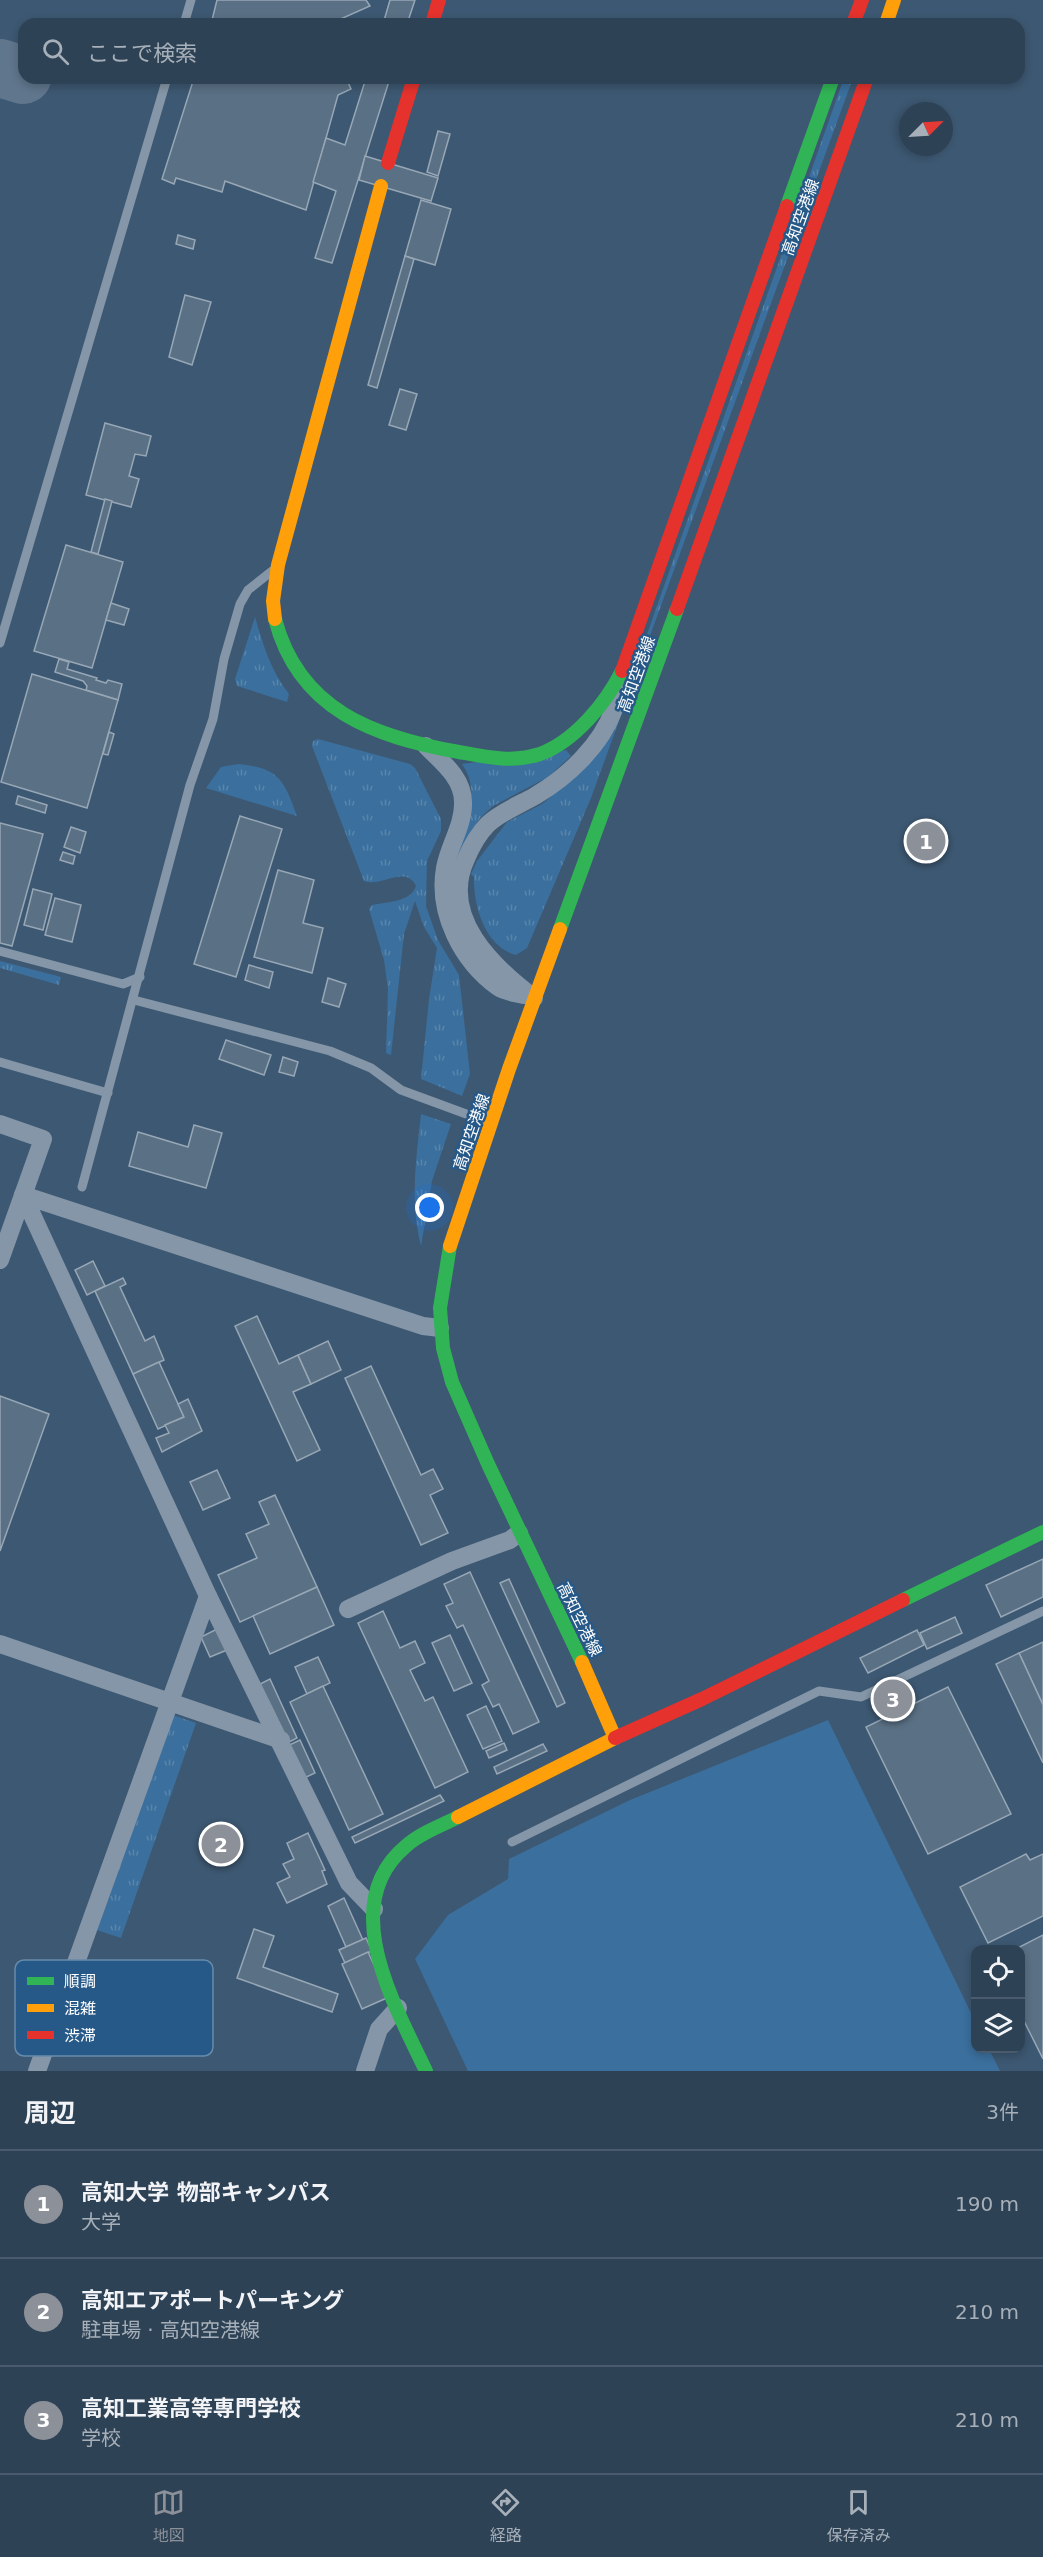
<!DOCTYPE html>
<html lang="ja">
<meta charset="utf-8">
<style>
body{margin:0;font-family:"DejaVu Sans","Noto Sans JP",sans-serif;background:#3a4d60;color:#f1f3f6}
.controls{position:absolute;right:18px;bottom:18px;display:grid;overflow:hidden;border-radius:12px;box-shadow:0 3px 9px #0003}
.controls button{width:54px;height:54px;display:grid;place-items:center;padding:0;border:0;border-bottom:2px solid #495b6c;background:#2e4256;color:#f1f3f6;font:30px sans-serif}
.compass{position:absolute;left:899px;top:102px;width:54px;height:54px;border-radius:50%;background:#2e4256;box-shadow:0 3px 9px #0003;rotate:66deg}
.you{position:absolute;left:430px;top:1208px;width:21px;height:21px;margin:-15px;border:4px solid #fff;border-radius:50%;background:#1a73e8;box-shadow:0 0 0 9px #1a73e833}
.badge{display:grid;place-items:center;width:39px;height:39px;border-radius:50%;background:#8c9099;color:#fff;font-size:20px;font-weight:700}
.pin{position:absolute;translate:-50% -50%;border:3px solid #fff;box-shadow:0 2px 6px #0006}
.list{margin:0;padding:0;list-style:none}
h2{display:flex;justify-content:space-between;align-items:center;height:78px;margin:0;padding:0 24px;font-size:26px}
h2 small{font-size:20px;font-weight:400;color:#a7b0b9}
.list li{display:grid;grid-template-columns:39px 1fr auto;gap:18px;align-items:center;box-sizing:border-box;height:108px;padding:0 24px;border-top:2px solid #495b6c}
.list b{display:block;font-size:22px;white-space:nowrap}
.list p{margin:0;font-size:20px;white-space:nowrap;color:#a7b0b9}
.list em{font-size:20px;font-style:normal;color:#a7b0b9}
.icon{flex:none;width:33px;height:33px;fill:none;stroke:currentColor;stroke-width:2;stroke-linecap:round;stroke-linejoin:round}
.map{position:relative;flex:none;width:1043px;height:2071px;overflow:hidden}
.search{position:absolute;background:#2e4256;box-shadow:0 3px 9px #0003;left:18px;right:18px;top:18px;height:66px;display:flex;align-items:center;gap:15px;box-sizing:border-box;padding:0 21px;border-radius:18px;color:#a7b0b9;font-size:22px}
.sheet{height:402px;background:#2e4256}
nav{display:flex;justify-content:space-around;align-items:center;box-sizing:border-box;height:84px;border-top:2px solid #495b6c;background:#2e4256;font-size:16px;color:#a7b0b9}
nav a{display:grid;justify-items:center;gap:3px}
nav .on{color:#8c9099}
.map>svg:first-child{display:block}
</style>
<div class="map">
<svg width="1043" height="2071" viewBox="0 0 1043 2071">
<defs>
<pattern id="grass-tufts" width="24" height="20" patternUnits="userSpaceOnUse" patternTransform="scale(1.5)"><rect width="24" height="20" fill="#3b6f9d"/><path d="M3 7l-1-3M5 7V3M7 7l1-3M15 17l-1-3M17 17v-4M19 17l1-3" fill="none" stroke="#5885ac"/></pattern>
</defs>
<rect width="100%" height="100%" fill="#3d5872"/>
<!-- grass -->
<g fill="url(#grass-tufts)">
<path d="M 844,78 L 853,78 L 591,798 L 527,948 L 516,955 C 485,947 473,905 474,877 L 471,874 L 477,861 L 507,822 L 542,804 L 575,777 L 618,716 Z"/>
<path d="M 255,617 C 263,645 271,671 289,694 L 287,702 L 237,686 L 235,679 Z"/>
<path d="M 318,739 L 410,764 L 415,768 L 441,819 L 441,831 L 427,861 L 426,906 L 438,940 L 459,975 L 470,1074 L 462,1096 L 421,1079 L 429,999 L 437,948 L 424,927 L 415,901 L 404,934 L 391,1055 L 386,1053 L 388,989 L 384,960 L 369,909 L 372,905 C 386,902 411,902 416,886 C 406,864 380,888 364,881 L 312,746 L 313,741 Z"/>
<path d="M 566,750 L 571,756 L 548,777 L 493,806 L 481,817 L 471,831 L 458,857 C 465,826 482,792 462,764 Z"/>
<path d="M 238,764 C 280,768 284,781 297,816 L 206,788 L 221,767 Z"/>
<path d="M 0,961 L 61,977 L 59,985 L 0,968 Z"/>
<path d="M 421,1114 L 451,1124 L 432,1181 L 421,1246 C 410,1200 416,1160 421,1114 Z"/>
<path d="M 173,1715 L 196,1723 L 121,1938 L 97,1930 Z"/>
</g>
<!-- pitch -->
<path fill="#3b6f9d" d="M 828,1720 L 975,2021 L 976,2048 L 989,2049 L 1000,2071 L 468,2071 L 415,1959 L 448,1915 L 508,1879 L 509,1859 L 630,1800 Z"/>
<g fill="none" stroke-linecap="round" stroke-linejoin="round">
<!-- taxiway -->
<path stroke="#60768c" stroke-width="58" d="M 0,68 L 23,75"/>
</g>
<!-- building -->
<g fill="#5a7084" stroke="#97a7b6" stroke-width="1.5">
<path d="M 217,0 L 366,0 L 370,6 L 336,21 L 336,24 L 211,24 Z"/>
<path d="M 390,0 L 415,0 L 407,24 L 383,24 Z"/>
<path d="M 194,78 L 346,78 L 351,89 L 338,95 L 306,210 L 225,181 L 222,192 L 176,178 L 174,184 L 162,179 Z"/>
<path d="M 366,78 L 390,78 L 332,263 L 315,258 L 336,191 L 313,182 L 326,138 L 345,145 Z"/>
<path d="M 438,131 L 450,134 L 438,176 L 427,172 Z"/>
<path d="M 365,156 L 438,178 L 431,201 L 359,180 Z"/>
<path d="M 421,200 L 451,209 L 435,265 L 405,256 Z"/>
<path d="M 178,235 L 195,240 L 193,249 L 176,244 Z"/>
<path d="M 405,256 L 414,259 L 377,388 L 368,385 Z"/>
<path d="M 185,295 L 211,302 L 192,365 L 169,357 Z"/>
<path d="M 400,389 L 417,394 L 406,430 L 389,425 Z"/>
<path d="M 105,423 L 151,436 L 146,456 L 135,454 L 129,476 L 139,479 L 131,507 L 86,495 Z"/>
<path d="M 105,499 L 112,501 L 98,554 L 91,552 Z"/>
<path d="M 66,545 L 123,562 L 92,668 L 34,651 Z"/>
<path d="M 111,603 L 129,609 L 124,625 L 106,620 Z"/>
<path d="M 59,659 L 69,662 L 67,669 L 97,678 L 96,680 L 106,683 L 108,680 L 122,684 L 118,700 L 86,690 L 87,686 L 83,681 L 55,672 Z"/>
<path d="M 32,674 L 118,700 L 87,808 L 1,782 Z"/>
<path d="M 109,732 L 114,734 L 108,755 L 103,754 Z"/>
<path d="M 18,796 L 47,805 L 45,813 L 16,804 Z"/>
<path d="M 240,816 L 282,829 L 236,977 L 194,964 Z"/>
<path d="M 0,823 L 43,834 L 12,946 L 0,943 Z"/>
<path d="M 71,827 L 86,832 L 80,853 L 64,847 Z"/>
<path d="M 63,852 L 75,856 L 73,864 L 60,860 Z"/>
<path d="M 278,870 L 314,880 L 303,923 L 323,928 L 312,973 L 254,957 Z"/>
<path d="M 33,889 L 52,894 L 43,930 L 24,925 Z"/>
<path d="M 55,898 L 81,905 L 72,942 L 45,935 Z"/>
<path d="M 249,965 L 273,972 L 269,988 L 245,980 Z"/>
<path d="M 328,978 L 346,984 L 339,1007 L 322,1002 Z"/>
<path d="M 226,1040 L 271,1055 L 264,1075 L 219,1059 Z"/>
<path d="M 283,1057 L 298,1062 L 294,1076 L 279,1072 Z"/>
<path d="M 194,1125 L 222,1133 L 206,1188 L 129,1166 L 138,1132 L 188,1147 Z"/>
<path d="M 93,1261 L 105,1286 L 87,1295 L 75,1270 Z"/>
<path d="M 123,1278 L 126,1284 L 120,1287 L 145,1341 L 154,1336 L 164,1360 L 133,1374 L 95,1291 Z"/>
<path d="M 257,1316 L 279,1364 L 298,1355 L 311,1384 L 293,1392 L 320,1450 L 297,1461 L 235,1326 Z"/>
<path d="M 328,1341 L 341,1370 L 311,1384 L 298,1355 Z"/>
<path d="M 159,1362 L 184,1417 L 158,1429 L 133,1374 Z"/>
<path d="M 371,1366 L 421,1475 L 433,1469 L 443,1489 L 430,1495 L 448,1533 L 421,1545 L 345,1378 Z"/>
<path d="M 0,1396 L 49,1414 L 0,1551 Z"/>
<path d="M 188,1399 L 202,1431 L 162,1452 L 156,1438 L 169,1433 L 165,1425 L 184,1417 L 178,1404 Z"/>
<path d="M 217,1470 L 230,1498 L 203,1510 L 190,1482 Z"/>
<path d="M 275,1495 L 317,1587 L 240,1622 L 218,1575 L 257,1558 L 246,1534 L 269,1524 L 259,1502 Z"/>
<path d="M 1043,1559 L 1043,1597 L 1001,1617 L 986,1585 Z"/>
<path d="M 470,1572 L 539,1722 L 513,1734 L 499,1704 L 493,1707 L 482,1685 L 489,1681 L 463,1625 L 457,1628 L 446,1606 L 453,1603 L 444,1584 Z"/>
<path d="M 509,1579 L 565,1703 L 557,1707 L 500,1583 Z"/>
<path d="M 317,1587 L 334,1625 L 270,1654 L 253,1616 Z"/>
<path d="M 383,1611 L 400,1648 L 415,1641 L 425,1663 L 410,1670 L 425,1701 L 433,1697 L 468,1772 L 435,1788 L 358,1623 Z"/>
<path d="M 955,1617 L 962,1633 L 927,1649 L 920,1633 Z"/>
<path d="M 217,1629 L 227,1650 L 210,1657 L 201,1637 Z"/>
<path d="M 917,1630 L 924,1645 L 868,1673 L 860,1658 Z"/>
<path d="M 450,1635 L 472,1683 L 454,1691 L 432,1643 Z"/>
<path d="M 1043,1642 L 1043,1705 L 1019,1653 Z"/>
<path d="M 1019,1653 L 1043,1705 L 1043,1763 L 996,1664 Z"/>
<path d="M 318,1657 L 330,1683 L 307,1694 L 295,1667 Z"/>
<path d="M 270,1679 L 297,1738 L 287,1743 L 260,1684 Z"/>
<path d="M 323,1686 L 383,1814 L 349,1830 L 290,1702 Z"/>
<path d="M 948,1687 L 1011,1814 L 928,1854 L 866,1727 Z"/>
<path d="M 486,1706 L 502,1741 L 483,1749 L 467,1715 Z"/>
<path d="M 300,1740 L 315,1773 L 300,1780 L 285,1747 Z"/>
<path d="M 504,1743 L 507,1750 L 489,1758 L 486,1751 Z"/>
<path d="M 543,1744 L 547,1751 L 497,1774 L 494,1767 Z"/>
<path d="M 440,1795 L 444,1801 L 355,1843 L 352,1837 Z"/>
<path d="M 308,1833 L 325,1870 L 322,1871 L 327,1884 L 287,1903 L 277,1883 L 290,1877 L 283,1864 L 294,1859 L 287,1843 Z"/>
<path d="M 1026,1854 L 1030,1860 L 1043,1854 L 1043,1916 L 988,1943 L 960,1887 Z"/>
<path d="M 344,1898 L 363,1940 L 346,1947 L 328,1906 Z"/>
<path d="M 254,1929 L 274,1936 L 263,1967 L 338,1994 L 332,2012 L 237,1978 Z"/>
<path d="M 1043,1935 L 1043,2059 L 1020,2013 L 1020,1950 L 1014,1950 Z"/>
<path d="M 366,1938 L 372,1951 L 345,1963 L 339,1950 Z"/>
<path d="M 368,1952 L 389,1997 L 362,2009 L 342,1964 Z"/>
</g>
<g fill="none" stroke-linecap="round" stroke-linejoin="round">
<!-- lane -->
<g stroke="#8496a7" stroke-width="9">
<path d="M 184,24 L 191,0"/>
<path d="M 0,643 L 167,78"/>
<path d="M 0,951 L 123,984 L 140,977"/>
<path d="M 134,1000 L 330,1051 L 371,1068 L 401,1090 L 488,1122"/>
<path d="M 0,1062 L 108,1093"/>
<path d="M 82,1187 L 190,785 L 213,719 L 224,659 L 240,604 L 248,590 L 272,571"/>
<path d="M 512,1842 L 819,1691 L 861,1697 L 1043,1611"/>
</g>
<!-- street -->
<g stroke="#8496a7" stroke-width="18">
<path d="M 426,746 C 442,762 463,778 463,802 C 464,824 449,846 445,868 C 437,913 462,961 498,987 C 505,992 516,993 524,995"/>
<path d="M 534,998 C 493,967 439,917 466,859 C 471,847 478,834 488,824 C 501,812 519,805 535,796 C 567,777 601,746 614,709 C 616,701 617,691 619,682"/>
<path d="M 0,1124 L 43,1139 L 0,1260"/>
<path d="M 23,1195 L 208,1596 L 349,1883 L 374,1909"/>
<path d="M 23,1195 L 423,1326 L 440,1328"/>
<path d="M 348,1609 L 452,1561 L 510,1540 L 519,1533"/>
<path d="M 0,1644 L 281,1740"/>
<path d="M 37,2071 L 208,1596"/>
<path d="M 365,2071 L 379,2029 L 398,2008"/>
</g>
<!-- fast -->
<g stroke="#30b455" stroke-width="14">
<path d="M 787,206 L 833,78"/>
<path d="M 275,619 C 299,711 375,737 459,752 C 486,757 513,763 540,754 C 575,741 606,703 622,671"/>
<path d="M 560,929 L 677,609"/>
<path d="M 450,1246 L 440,1308 L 443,1348 L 452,1382 L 488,1464 L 582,1662"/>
<path d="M 903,1600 L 1043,1532"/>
<path d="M 426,2071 C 396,2007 335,1905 406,1846 C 420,1833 441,1826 458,1817"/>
</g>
<!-- slow -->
<g stroke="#ff9f0a" stroke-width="14">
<path d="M 886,24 L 894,0"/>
<path d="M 275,619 L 273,601 L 278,565 L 381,186"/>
<path d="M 450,1246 L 509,1069 L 560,929"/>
<path d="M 458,1817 L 615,1738 L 582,1662"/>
</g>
<!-- jam -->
<g stroke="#e5322d" stroke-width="14">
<path d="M 432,24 L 439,0"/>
<path d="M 853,24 L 862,0"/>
<path d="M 388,163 L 414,78"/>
<path d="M 677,609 L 867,78"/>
<path d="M 622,671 L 787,206"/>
<path d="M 615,1738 L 702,1699 L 903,1600"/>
</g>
</g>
<g text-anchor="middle" stroke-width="5" stroke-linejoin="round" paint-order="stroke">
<!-- street labels -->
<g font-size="16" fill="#fff" stroke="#275988">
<text transform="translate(800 217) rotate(-70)" y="6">高知空港線</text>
<text transform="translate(636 674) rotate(-70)" y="6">高知空港線</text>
<text transform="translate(471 1132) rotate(-71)" y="6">高知空港線</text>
<text transform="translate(580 1619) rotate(64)" y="6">高知空港線</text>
</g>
</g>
<!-- legend -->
<rect x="15" y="1960" width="198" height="96" rx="9" fill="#275988" stroke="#688bac" stroke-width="1.5"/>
<rect x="27" y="1977" width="27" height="8" fill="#30b455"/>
<rect x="27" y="2004" width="27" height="8" fill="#ff9f0a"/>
<rect x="27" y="2031" width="27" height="8" fill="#e5322d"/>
<g font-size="16" fill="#fff">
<text x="64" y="1987">順調</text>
<text x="64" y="2014">混雑</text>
<text x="64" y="2041">渋滞</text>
</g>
</svg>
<div class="controls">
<button><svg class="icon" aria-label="locate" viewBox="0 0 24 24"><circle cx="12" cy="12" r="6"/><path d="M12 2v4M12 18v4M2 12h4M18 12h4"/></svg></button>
<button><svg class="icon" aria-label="layers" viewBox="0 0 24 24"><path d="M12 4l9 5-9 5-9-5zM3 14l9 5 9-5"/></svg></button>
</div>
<svg class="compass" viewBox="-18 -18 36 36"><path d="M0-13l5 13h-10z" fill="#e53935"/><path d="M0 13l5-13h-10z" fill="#a7b0b9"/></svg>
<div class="you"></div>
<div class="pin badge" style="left:926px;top:841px">1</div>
<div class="pin badge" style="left:221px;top:1844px">2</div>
<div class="pin badge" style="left:893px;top:1699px">3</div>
<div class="search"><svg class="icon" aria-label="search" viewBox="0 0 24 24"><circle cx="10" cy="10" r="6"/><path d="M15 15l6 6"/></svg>ここで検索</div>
</div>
<section class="sheet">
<h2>周辺<small>3件</small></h2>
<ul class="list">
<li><span class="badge">1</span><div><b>高知大学 物部キャンパス</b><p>大学</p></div><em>190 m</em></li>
<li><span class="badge">2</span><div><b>高知エアポートパーキング</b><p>駐車場 · 高知空港線</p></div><em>210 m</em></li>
<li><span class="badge">3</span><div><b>高知工業高等専門学校</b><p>学校</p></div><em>210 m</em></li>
</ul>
</section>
<nav>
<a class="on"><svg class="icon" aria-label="map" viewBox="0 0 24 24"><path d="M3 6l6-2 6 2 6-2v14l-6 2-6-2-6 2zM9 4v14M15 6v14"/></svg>地図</a>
<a><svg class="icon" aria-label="directions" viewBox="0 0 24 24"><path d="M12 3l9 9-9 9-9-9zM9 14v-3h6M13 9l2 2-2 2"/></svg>経路</a>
<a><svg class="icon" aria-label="saved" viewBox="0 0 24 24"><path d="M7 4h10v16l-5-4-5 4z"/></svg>保存済み</a>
</nav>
